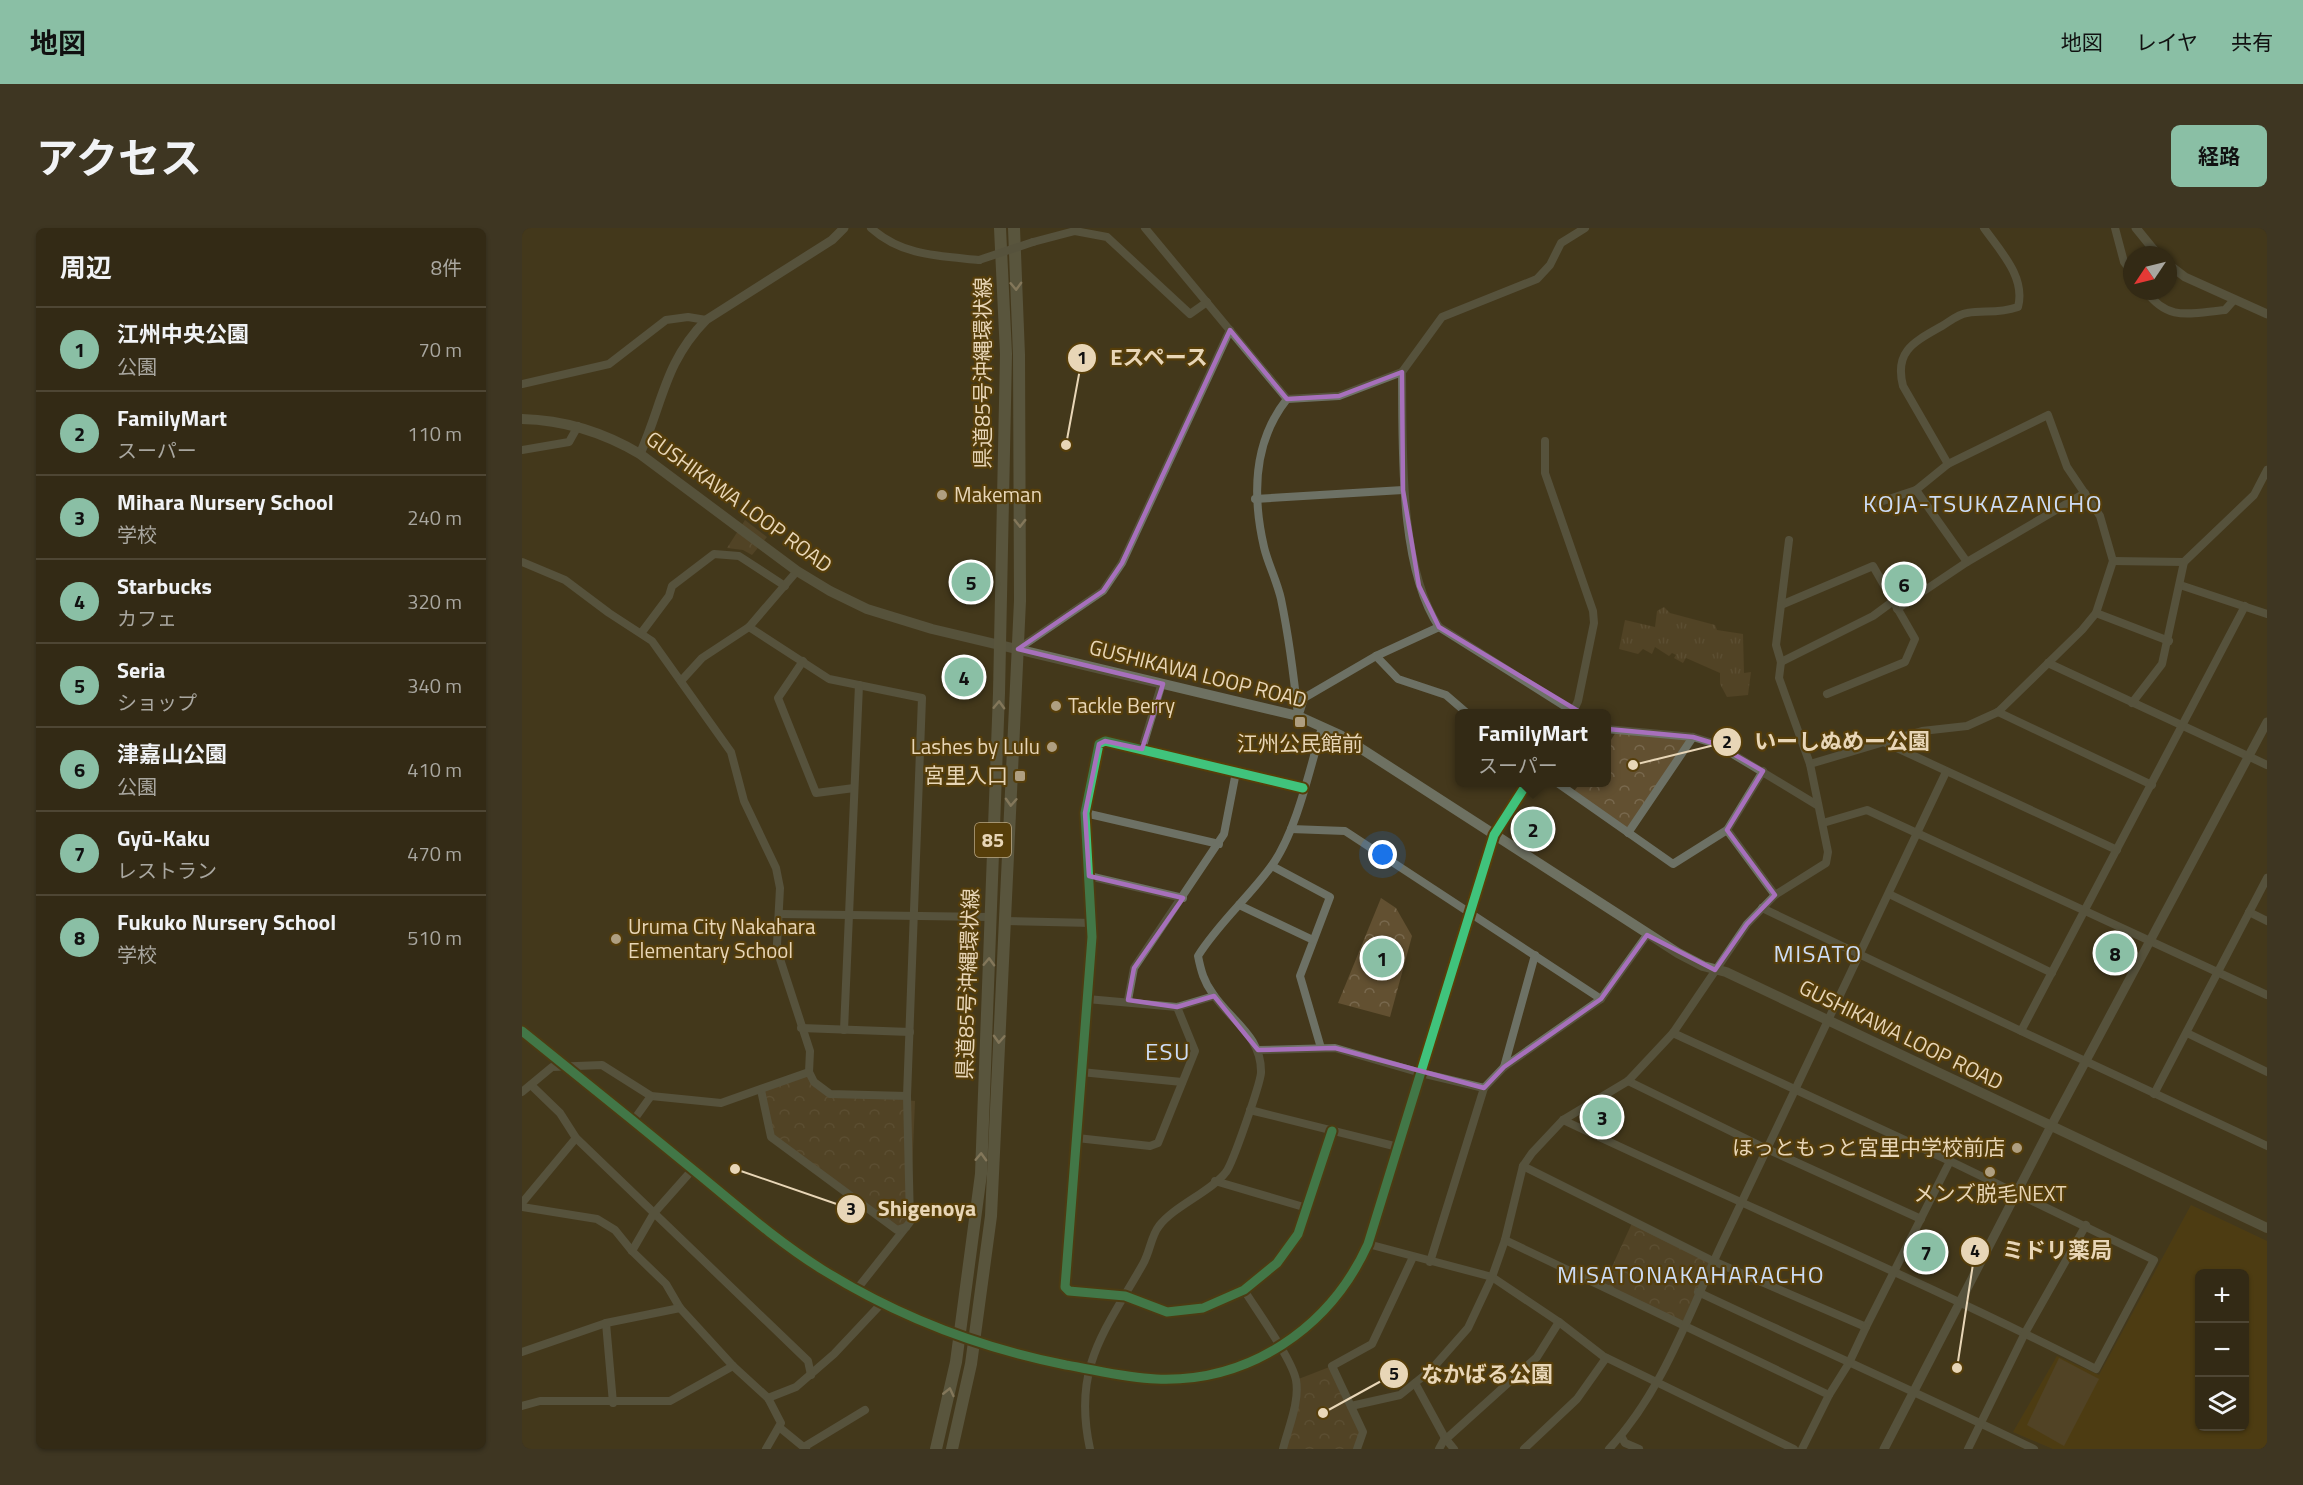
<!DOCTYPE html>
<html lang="ja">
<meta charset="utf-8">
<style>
body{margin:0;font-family:"Titillium Web","Noto Sans JP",sans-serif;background:#3e3622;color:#f1f3f6}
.controls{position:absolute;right:18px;bottom:18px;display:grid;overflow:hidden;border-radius:9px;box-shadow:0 2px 4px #0004}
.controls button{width:54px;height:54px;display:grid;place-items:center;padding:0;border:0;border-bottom:2px solid #4e4634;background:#332a15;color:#f1f3f6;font:30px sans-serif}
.compass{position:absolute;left:1601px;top:18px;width:54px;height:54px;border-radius:50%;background:#332a15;box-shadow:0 2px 4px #0004;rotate:235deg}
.you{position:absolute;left:861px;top:627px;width:21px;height:21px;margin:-15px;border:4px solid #fff;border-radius:50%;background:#1a73e8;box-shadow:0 0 0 9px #1a73e833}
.badge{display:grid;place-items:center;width:39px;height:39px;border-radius:50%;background:#8abfa5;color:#111;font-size:20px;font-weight:700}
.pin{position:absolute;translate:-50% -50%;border:3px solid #fff;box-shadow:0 2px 6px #0006}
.popup{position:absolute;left:933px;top:481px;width:156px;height:78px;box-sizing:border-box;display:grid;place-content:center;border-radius:9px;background:#332a15;filter:drop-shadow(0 2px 4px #0005);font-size:20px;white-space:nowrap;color:#a9a7a0}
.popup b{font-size:22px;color:#f1f3f6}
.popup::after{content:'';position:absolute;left:50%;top:100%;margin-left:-12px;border:12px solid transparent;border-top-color:#332a15}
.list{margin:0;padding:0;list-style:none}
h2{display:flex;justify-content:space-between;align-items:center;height:78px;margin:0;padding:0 24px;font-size:26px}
h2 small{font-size:20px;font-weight:400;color:#a9a7a0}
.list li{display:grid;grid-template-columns:39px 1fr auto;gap:18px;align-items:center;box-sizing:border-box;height:84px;padding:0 24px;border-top:2px solid #4e4634}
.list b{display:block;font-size:22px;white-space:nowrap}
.list p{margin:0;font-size:20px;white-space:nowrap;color:#a9a7a0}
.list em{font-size:20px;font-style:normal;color:#a9a7a0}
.icon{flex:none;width:33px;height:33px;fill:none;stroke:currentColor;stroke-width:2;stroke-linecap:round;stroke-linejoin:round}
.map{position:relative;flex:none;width:1745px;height:1221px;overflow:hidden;border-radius:9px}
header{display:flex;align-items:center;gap:36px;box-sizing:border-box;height:84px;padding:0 30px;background:#8abfa5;color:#111}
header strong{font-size:28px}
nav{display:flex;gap:33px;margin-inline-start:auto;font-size:21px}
.intro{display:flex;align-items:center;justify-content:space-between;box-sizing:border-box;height:144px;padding:0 36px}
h1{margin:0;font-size:42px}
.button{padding:15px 27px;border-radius:9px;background:#8abfa5;color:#111;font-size:21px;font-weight:700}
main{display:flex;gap:36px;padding:0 36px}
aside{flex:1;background:#332a15;border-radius:9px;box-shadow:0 2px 4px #0004}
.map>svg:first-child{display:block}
</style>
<header>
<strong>地図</strong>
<nav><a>地図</a><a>レイヤ</a><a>共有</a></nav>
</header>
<div class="intro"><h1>アクセス</h1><a class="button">経路</a></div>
<main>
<aside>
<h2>周辺<small>8件</small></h2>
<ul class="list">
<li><span class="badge">1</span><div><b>江州中央公園</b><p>公園</p></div><em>70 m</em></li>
<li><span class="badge">2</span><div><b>FamilyMart</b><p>スーパー</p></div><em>110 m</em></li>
<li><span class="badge">3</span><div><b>Mihara Nursery School</b><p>学校</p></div><em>240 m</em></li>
<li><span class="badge">4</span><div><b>Starbucks</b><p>カフェ</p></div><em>320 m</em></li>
<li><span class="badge">5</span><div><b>Seria</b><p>ショップ</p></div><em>340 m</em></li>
<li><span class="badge">6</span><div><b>津嘉山公園</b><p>公園</p></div><em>410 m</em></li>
<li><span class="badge">7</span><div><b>Gyū-Kaku</b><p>レストラン</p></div><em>470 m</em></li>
<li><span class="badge">8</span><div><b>Fukuko Nursery School</b><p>学校</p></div><em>510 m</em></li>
</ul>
</aside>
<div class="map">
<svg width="1745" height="1221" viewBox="0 0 1745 1221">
<defs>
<pattern id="grass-tufts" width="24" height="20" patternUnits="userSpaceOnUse" patternTransform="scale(1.5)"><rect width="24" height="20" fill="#625031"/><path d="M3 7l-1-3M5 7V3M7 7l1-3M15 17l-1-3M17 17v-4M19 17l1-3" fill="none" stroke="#78684d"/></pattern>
<pattern id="park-crowns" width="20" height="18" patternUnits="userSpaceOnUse" patternTransform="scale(1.5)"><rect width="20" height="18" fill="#625031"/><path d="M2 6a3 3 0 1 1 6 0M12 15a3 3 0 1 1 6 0" fill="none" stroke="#78684d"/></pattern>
</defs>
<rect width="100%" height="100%" fill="#44381c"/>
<!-- built -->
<path fill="#5a4208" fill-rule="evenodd" d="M 1669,977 L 1745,1013 L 1745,1221 L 1531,1221 L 1491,1204 L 1535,1128 L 1577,1147 ZM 1678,1046 L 1722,1046 L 1722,1198 L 1678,1198 Z"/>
<!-- grass -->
<path fill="url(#grass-tufts)" d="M 1142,379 L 1148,385 L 1193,397 L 1195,402 L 1221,406 L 1222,445 L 1229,444 L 1226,467 L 1205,469 L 1198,456 L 1198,445 L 1164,430 L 1161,435 L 1152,430 L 1154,427 L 1150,425 L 1147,428 L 1133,419 L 1130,426 L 1121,421 L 1116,426 L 1097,421 L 1103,392 L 1133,399 L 1135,383 Z"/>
<!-- park -->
<g fill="url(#park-crowns)">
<path d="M 223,292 L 245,309 L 230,327 L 221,322 L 205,320 Z"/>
<path d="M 1390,336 L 1407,359 L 1375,382 L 1358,352 Z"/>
<path d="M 1094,504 L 1171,509 L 1106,605 L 1050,566 L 1058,555 L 1084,554 L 1085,518 Z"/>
<path d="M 859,670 L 874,680 L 890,708 L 868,789 L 816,775 Z"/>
<path d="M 287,845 L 309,865 L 393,873 L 388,993 L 374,1002 L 248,906 L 239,862 Z"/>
<path d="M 1111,993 L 1191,1033 L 1161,1096 L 1081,1058 Z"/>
<path d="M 810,1138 L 841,1204 L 835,1221 L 761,1221 L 774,1152 Z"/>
</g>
<!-- pitch -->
<path fill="#625031" d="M 1537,1130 L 1577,1151 L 1542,1218 L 1505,1197 Z"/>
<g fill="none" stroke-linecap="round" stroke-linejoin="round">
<!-- minor -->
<g stroke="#6d7165" stroke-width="8">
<path d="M 349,0 C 380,28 417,28 457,32"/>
<path d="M 623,0 L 765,171 L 817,168 L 880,144 C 881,217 876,338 917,399 L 1055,486"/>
<path d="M 1593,0 L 1602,34 L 1610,45"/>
<path d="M 511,14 L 553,3 L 585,9 L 668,86 L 685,74"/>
<path d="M 1624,63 C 1646,94 1668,85 1703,82 L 1711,73"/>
<path d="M 880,144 L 920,89 L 1015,51 L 1028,37 L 1039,15 L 1063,0"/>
<path d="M 0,156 L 87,136 L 144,92 L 166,89 L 184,92"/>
<path d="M 765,171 C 731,214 730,267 742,319 C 746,336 755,353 759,371 C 767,410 772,449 776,488"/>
<path d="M 1023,213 L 1023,245 L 1071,383 L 1072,395 L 1056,473 L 1050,486"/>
<path d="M 0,222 L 47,214 L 56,198"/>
<path d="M 1426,236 L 1381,158 C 1372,123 1392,114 1420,98 C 1427,94 1436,86 1445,85 C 1463,82 1475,86 1496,79 C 1504,49 1478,23 1462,0"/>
<path d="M 1394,262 L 1445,334"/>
<path d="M 733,271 L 881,262"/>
<path d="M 1355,275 L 1394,262 L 1426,236 L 1526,187 L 1545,239 L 1578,288 L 1591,333 L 1574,385 L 1560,402 L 1476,484 L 1445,498 L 1400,503 L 1362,514"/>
<path d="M 1591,333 L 1662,334"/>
<path d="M 0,334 L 43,352 L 87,385 L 130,413 L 209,524 L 222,573 L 254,640 L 258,660 L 255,716 L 258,731 L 288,823 L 287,844 L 292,854 L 308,866 L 385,868"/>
<path d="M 1658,357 L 1745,386"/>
<path d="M 1259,377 L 1351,338 L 1393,411 L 1383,434 L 1305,466"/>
<path d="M 1375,381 L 1445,334 L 1563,265"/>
<path d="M 1574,385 L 1647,413"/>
<path d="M 227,399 L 307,451 L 400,470 L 385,868 L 388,994 L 335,1061"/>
<path d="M 120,404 L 147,368 L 150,358 L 192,326 L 217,328 L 263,358"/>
<path d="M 496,421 L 581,363 L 600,335 L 708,102"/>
<path d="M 854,428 L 876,451 L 924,467 L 946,486"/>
<path d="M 281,433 L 256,470 L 294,565 L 332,560"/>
<path d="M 1259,434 L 1351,388 L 1370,374"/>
<path d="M 1526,435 L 1745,537"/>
<path d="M 159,453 L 180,430 L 227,399 L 275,343"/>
<path d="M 1610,475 L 1640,436 L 1662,334 L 1732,267 L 1745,242"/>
<path d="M 778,483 L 782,470 L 854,428 L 917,399"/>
<path d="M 1476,484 L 1630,557"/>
<path d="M 1084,501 L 1171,509 L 1194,516 L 1295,577"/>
<path d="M 620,521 L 640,455"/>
<path d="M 1288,536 L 1362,514 L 1595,622"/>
<path d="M 1034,554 L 1151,636 L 1205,602 L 1241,543"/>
<path d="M 781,560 L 583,513 L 577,516 L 563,585 L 570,709 L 543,1059 L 547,1063 L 603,1068 L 645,1084 L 681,1080 L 722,1062 L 755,1035 L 776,1006 L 810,903"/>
<path d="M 563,585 L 697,616"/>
<path d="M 1301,595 L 1345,582 L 1745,767"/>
<path d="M 769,601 L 823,603 L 1079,771"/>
<path d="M 1205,602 L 1253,667"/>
<path d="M 1106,605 L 1171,509"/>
<path d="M 972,607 L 1006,554"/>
<path d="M 750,638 L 808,669 L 778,748 L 799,820"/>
<path d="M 567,648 L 661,670"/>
<path d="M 1367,666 L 1530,745"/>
<path d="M 717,677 L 791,712"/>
<path d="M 1240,680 L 1499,803 L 1723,378"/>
<path d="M 1727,684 L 1745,693"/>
<path d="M 258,686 L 468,689"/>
<path d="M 483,693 L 570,695"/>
<path d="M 565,771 L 655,779 L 692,768"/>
<path d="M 606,772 L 612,740 L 702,606 L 714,544"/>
<path d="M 279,800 L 388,804"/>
<path d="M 322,802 L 337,457"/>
<path d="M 1499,803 L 1745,918"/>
<path d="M 1665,805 L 1745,844"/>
<path d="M 736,822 L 813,820 L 899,845 L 962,860"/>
<path d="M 982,839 L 1013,727"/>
<path d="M 559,844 L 660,854"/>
<path d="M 1106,853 L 1245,921 L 1399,991"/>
<path d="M 9,857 L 38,885 L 54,910 L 286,1133 L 289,1147"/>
<path d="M 239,862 L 249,909 L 375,1002 L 384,999"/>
<path d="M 0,864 L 30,839 L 80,837 L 129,868 L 199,875 L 287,844"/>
<path d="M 1632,866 L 1745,650"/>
<path d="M 728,882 L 876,919"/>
<path d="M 1041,892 C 1218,976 1399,1052 1574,1141 L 1632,1032 L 1428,933"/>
<path d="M 111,893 L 129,868"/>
<path d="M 555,910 L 628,918 L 636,915 L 673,823 L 655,779"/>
<path d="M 1001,938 L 1191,1033 L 1344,1099 L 1428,933 L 1151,805"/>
<path d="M 693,953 L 785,980"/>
<path d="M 0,975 L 54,910"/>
<path d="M 0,979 L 75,991 L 93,1002 L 110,1023 L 144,1056 L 158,1080 L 211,1138 L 246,1170 L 259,1195 L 244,1221"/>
<path d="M 983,1012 L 1307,1167 L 1280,1221"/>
<path d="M 846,1016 L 970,1049 L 1037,1094 L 1081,1128 L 1272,1221"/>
<path d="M 110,1023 L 132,985 L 171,941"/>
<path d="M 908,1034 L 962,860 L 982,839 L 1079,771 L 1125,707"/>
<path d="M 722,1062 C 735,1083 770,1131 774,1152 C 778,1174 766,1200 761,1221"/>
<path d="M 1176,1064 C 1288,1117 1401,1167 1512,1221"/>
<path d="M 84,1095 L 91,1175"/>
<path d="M 0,1124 L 84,1095 L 158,1080"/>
<path d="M 893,1155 L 923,1210 L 932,1221"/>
<path d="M 1307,1167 L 1327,1135 L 1344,1099"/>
<path d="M 246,1170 L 274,1159 L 312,1126 L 360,1075"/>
<path d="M 0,1178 L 18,1173 L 148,1173 L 211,1138"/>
<path d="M 829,1178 L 878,1167 L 909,1142 L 946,1100 L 970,1049 L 983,1012 L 1001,938 L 1010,925 L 1041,892 L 1106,853 L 1151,805 L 1225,696 L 1253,667 L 1304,635 L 1306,624 L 1288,536 L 1257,450 L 1259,434 L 1254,417 L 1267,312"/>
<path d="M 257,1199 L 284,1221"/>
<path d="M 1099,1208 L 1103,1215 L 1117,1221"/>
<path d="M 924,1211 L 1015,1129 L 1037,1094"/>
<path d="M 282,1219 L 343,1182"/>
<path d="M 568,1221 C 550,1139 583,1103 621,1036 C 628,1024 629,1008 637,998 C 652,978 690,963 704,944 C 711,935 738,856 739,845 C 740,808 709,793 691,766 C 682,754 679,743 676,728 C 696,696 725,671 748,640 C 774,606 788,540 800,499"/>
<path d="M 835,1221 L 841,1204 L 810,1138 L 850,1116 L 891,1029"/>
<path d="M 917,1221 L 923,1210"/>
<path d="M 1002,1221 L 1055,1171 L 1084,1130"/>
<path d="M 1087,1221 C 1143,1161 1169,1079 1204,1007 C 1278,853 1350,698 1424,544"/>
<path d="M 1446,1221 L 1503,1105 L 1564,997"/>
</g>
<!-- tertiary -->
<g stroke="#6d7165" stroke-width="9">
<path d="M 1614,0 L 1636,27"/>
<path d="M 1646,36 L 1663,49 L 1745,86"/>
<path d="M 118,226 C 141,175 142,135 184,92 L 310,12 L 322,0"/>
<path d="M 0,803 C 56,848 113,894 169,940 C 212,975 253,1012 301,1042 C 375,1088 458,1120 544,1137 C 574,1142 604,1150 634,1151 C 727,1155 808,1100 846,1016 L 972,607"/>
<path d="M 1362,1221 L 1528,900 L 1745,494"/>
</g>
<!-- secondary -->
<path stroke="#6e7162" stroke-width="10" d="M 0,191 C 43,192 81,204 118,226 L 275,343 L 308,363 L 345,381 L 410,401 L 776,488 L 818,507 L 1156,725 L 1181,738 L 1204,744 L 1745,1000"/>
<!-- primary -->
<g stroke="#747867" stroke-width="12">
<path d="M 414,1221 L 434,1134 L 459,946 L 477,465 L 484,126 L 478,0"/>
<path d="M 430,1221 L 449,1136 L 469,988 L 498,373 L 497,127 L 492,0"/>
</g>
<!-- minor-bridge -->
<path stroke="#6d7165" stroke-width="8" d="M 457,32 L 511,14"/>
<defs>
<g id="cycleway">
<path d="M 781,560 L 583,513 L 577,516 L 563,585 L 570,709 L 543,1059 L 547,1063 L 603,1068 L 645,1084 L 681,1080 L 722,1062 L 755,1035 L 776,1006 L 810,903"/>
<path d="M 0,803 C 56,848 113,894 169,940 C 212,975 253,1012 301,1042 C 375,1088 458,1120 544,1137 C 574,1142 604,1150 634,1151 C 727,1155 808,1100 846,1016 L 972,607 L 1006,554"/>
</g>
</defs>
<!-- cycleway casing -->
<use href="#cycleway" stroke="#563e0a" stroke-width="13"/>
<!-- cycleway -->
<use href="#cycleway" stroke="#40c37c" stroke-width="9"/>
</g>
<!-- one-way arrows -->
<defs><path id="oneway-chevron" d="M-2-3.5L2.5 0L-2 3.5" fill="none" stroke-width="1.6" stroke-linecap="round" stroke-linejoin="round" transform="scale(1.5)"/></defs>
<g stroke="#d1c3a7">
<use href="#oneway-chevron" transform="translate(494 58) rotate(88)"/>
<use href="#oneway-chevron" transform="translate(498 295) rotate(90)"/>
<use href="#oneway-chevron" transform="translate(477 477) rotate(-88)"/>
<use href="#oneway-chevron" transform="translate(489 574) rotate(93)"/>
<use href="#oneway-chevron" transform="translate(467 734) rotate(-88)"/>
<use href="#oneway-chevron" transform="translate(477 811) rotate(93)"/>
<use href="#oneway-chevron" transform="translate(459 929) rotate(-88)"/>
<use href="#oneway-chevron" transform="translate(427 1164) rotate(-77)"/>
</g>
<!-- marked area -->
<path d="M0 0H1745V1221H0ZM 708,102 L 765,171 L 817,168 L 880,144 L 881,262 L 897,358 L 917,399 L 1086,501 L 1171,509 L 1194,516 L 1241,543 L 1205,602 L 1253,667 L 1225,696 L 1193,742 L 1125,707 L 1079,771 L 982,839 L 962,860 L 813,820 L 736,822 L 692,768 L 655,779 L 606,772 L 612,740 L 661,670 L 567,648 L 563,585 L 577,516 L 583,513 L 620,521 L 641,456 L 496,421 L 581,363 L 600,335 Z" fill="#44381c" fill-opacity=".55" fill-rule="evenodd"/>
<path fill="none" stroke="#a770bc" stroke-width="4.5" stroke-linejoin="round" d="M 708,102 L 765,171 L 817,168 L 880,144 L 881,262 L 897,358 L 917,399 L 1086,501 L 1171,509 L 1194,516 L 1241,543 L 1205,602 L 1253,667 L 1225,696 L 1193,742 L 1125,707 L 1079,771 L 982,839 L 962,860 L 813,820 L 736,822 L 692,768 L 655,779 L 606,772 L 612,740 L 661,670 L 567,648 L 563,585 L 577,516 L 583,513 L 620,521 L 641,456 L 496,421 L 581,363 L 600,335 Z"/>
<!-- markers -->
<g fill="#af9f81" stroke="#563e0a" stroke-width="2">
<circle cx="420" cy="267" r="6"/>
<circle cx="534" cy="478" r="6"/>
<rect x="772" y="488" width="12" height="12" rx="3"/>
<circle cx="530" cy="519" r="6"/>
<rect x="492" y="542" width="12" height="12" rx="3"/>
<circle cx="94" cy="711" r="6"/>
<circle cx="1495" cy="920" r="6"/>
<circle cx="1468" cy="944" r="6"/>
</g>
<g text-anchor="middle" stroke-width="4.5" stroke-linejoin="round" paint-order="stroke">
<!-- shield labels -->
<rect fill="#563e0a" stroke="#bca883" stroke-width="1.5" x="453" y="595" width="36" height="34" rx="4.5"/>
<g font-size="20" font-weight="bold" fill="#e8d6b7">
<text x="471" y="619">85</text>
</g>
<!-- street labels -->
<g font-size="21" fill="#e8d6b7" stroke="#563e0a">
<text transform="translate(461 145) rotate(-90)" y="7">県道85号沖縄環状線</text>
<text transform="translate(217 274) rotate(36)" y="7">GUSHIKAWA LOOP ROAD</text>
<text transform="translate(676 446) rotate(14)" y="7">GUSHIKAWA LOOP ROAD</text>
<text transform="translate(446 756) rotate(-88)" y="7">県道85号沖縄環状線</text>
<text transform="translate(1379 807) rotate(26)" y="7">GUSHIKAWA LOOP ROAD</text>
</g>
<!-- poi labels -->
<g font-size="21" fill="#e8d6b7" stroke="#563e0a" text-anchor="start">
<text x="432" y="274">Makeman</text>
<text x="546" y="485">Tackle Berry</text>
<text x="778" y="523" text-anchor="middle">江州公民館前</text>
<text x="518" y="526" text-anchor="end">Lashes by Lulu</text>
<text x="486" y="555" text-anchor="end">宮里入口</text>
<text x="106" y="706">Uruma City Nakahara<tspan x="106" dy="24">Elementary School</tspan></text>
<text x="1483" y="927" text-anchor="end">ほっともっと宮里中学校前店</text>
<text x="1468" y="973" text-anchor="middle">メンズ脱毛NEXT</text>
</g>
<!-- quarter labels -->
<g font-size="24" letter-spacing="1.5" fill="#ccdcf6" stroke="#563e0a">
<text x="1461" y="284">KOJA-TSUKAZANCHO</text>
<text x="1296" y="734">MISATO</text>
<text x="646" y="832">ESU</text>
<text x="1169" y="1055">MISATONAKAHARACHO</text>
</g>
</g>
<!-- callouts -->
<path fill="none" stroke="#e8d6b7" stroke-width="2" d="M544 217L560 130M1111 537L1205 514M213 941L329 981M1435 1140L1453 1023M801 1185L872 1146"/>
<g fill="#e8d6b7" stroke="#563e0a" stroke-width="2">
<circle cx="544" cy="217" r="6"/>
<circle cx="1111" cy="537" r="6"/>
<circle cx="213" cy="941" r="6"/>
<circle cx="1435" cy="1140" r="6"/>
<circle cx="801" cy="1185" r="6"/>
<circle cx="560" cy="130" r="15"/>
<circle cx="1205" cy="514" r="15"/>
<circle cx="329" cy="981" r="15"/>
<circle cx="1453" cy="1023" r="15"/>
<circle cx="872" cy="1146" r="15"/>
</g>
<g font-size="18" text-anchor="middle" font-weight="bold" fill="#111">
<text x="560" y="136">1</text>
<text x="1205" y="520">2</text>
<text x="329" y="987">3</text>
<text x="1453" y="1029">4</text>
<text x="872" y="1152">5</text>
</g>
<g font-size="22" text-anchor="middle" font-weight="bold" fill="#e8d6b7" stroke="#563e0a" stroke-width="4.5" stroke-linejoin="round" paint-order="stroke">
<text x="637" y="137">Eスペース</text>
<text x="1320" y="521">いーしぬめー公園</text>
<text x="405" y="988">Shigenoya</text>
<text x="1535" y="1030">ミドリ薬局</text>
<text x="965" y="1154">なかばる公園</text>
</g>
</svg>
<div class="controls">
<button>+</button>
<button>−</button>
<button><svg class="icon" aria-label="layers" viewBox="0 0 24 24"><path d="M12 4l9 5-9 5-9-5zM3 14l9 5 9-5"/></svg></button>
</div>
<svg class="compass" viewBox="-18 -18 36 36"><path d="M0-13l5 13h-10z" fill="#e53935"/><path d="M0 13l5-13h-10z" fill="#a9a7a0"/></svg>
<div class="you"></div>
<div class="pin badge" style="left:860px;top:730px">1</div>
<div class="pin badge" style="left:1011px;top:601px">2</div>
<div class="popup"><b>FamilyMart</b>スーパー</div>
<div class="pin badge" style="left:1080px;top:889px">3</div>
<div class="pin badge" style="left:442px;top:449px">4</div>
<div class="pin badge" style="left:449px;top:354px">5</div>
<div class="pin badge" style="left:1382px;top:356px">6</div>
<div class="pin badge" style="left:1404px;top:1024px">7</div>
<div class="pin badge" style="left:1593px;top:725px">8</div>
</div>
</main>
